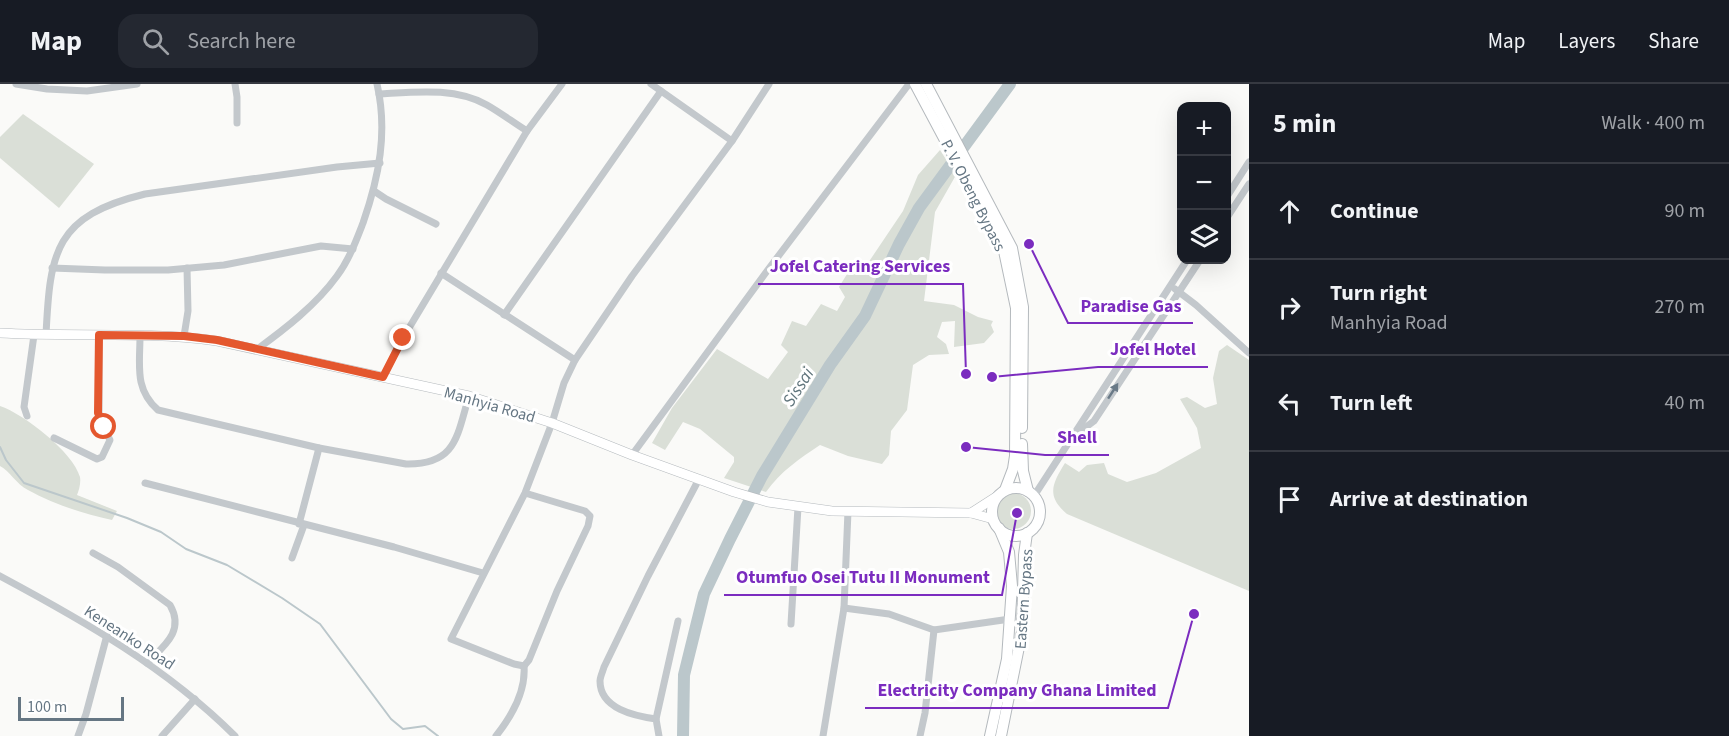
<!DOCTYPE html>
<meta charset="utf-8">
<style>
body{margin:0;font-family:"Source Sans 3",sans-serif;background:#242831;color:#f1f3f6}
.controls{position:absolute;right:18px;top:18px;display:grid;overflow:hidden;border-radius:12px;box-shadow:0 6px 24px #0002}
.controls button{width:54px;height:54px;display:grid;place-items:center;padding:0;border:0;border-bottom:2px solid #363941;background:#171b24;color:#f1f3f6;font:30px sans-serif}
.scale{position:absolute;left:18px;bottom:15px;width:106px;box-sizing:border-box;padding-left:6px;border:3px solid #657683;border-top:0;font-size:16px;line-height:21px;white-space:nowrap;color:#657683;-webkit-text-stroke:4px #fff;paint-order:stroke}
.stop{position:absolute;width:18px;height:18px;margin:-14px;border:4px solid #e4572e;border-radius:50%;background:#fff}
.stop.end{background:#e4572e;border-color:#fff;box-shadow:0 2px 6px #0008}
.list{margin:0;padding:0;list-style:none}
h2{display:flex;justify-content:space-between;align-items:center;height:78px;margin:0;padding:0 24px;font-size:26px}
h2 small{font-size:20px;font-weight:400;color:#9ea1a6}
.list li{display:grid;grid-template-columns:39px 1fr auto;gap:18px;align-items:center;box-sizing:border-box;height:96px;padding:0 24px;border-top:2px solid #363941}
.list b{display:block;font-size:22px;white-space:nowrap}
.list p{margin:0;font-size:20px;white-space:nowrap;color:#9ea1a6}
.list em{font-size:20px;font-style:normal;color:#9ea1a6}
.icon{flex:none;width:33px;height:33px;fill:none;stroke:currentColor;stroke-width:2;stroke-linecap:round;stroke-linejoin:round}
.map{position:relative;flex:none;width:1249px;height:652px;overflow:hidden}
header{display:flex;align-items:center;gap:36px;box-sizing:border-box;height:84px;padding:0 30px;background:#171b24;border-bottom:2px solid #363941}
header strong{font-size:28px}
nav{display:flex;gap:33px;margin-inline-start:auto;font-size:21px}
.search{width:420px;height:54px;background:#242831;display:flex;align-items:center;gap:15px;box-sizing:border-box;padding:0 21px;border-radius:18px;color:#9ea1a6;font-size:22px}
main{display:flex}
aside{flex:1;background:#171b24}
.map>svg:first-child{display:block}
</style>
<header>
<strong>Map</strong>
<div class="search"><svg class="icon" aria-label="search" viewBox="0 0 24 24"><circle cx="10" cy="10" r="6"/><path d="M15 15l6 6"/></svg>Search here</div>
<nav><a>Map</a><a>Layers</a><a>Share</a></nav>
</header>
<main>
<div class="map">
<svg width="1249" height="652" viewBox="0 0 1249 652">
<rect width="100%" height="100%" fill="#fafaf8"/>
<!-- green -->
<g fill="#dadfd7">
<path d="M 23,30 L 94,80 L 59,124 L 0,74 L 0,53 Z"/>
<path d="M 940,66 L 956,91 L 935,128 L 924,217 L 954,221 L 978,233 L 993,237 L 991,241 L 994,248 L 984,259 L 954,263 L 955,237 L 942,238 L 937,253 L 946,260 L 949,270 L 929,271 L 913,281 L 907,326 L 891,347 L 889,371 L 882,380 L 848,372 L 820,361 C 799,375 781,387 766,408 L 724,394 L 734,378 L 734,373 L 700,345 L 683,338 L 665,366 L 652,359 L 672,324 L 717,265 L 768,295 L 788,268 L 781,261 L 792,237 L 806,242 L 821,220 L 837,227 L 845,213 L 839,203 L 857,174 L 868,179 L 903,127 L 918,91 Z"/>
<path d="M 1227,261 L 1249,276 L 1249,507 L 1067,430 C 1046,412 1052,400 1065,379 L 1079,388 L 1087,381 L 1104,379 L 1108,390 L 1127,398 L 1156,389 L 1201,364 L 1197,344 L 1180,315 L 1187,313 L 1205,324 L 1217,320 L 1213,294 L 1219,267 Z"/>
<path d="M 0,322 C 24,330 73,368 80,393 C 81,399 79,406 77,411 L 117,427 L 112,436 C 84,430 53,420 28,406 C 16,400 10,387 0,382 Z"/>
<circle cx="1013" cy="427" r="18"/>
</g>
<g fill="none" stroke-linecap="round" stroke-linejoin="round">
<!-- stream -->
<path stroke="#bbc7cb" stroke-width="2" d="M 0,363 L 6,376 L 24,399 L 127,434 L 161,448 L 186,465 L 227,481 L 282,514 L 320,540 L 391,635 L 403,645 L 425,642 L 438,652"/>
<!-- river -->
<path stroke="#bbc7cb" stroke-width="12" d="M 683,652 L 684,591 L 704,510 L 730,455 L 762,392 L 830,281 L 865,232 L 899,160 L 919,124 L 1010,0"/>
<defs>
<g id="major">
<path d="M 0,249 C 72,253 146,247 217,257 L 469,312 L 552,339 L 632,371 L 734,408 L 768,418 L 832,427 L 971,429 L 993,435"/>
<path d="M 971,429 L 999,411"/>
</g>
<g id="highway">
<path d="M 915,0 L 1004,167 L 1016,224 L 1015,372 L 1013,385 L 1005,406"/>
<path d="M 926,0 L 1012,164 L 1023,223 L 1022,344"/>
<path d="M 1022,360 L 1023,387 L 1028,407"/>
<circle cx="1016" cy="428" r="24"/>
<path d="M 990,652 L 1007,575 L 1012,502 L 1009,468 L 999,444"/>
<path d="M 1001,652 L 1022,548 L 1024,471 L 1027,449"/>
</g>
</defs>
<!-- major casing -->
<use href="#major" stroke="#b5babe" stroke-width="10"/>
<!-- highway casing -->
<use href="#highway" stroke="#b4b9bd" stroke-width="12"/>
<!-- minor -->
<g stroke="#c3c8cc" stroke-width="7">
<path d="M 16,0 L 47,5 L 87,7 L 137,0"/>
<path d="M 235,0 L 237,13 L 237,39"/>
<path d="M 651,0 L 732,57"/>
<path d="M 379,10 C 415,8 455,3 487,21 C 501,29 514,39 527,47"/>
<path d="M 374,107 L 386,115 L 436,140"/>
<path d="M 1226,114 L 1249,78"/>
<path d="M 1226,135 L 1249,100"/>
<path d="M 52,184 L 105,186 L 168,186 L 224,181 L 321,162 L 353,165"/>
<path d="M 441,189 L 575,276"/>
<path d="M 1175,205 L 1196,221 L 1249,269"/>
<path d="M 504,231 L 661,7"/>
<path d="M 46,251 C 50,167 55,132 145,110 L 337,83 L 380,79"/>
<path d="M 140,252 C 140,281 134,305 158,326 L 319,364 L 406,380 C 457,381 457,351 469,312"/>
<path d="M 184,252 L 188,227 L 187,184"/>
<path d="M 256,266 C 285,245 316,221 337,192 C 349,176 356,157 363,139 C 379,93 388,48 377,0"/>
<path d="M 383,293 L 403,254 L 527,47 L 562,0"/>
<path d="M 27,332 L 24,323 L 34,251"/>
<path d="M 1078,349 L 1094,337 L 1200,176"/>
<path d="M 54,354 L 97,375 L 102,373 L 110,356 L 99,334 L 99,251"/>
<path d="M 632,371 L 767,187 L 909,0"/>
<path d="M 145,399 L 394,463 L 483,489"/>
<path d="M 525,409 L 585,427 L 590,432 L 588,442 L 557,507 L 529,576 L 524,582 L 514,580 L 451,555 L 525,409 L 552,339 L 564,299 L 575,276 L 632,192 L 732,57 L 769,0"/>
<path d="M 1034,412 L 1187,176"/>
<path d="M 299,440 L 319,364"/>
<path d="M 93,469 L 118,483 L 170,521 C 185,547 164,562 147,579"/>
<path d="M 292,474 L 304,441"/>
<path d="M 0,492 C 84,537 167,584 235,652"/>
<path d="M 844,524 L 889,530 L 934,546 L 1010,535"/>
<path d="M 791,540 L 798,423"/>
<path d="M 656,635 L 678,537"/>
<path d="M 78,652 L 86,630 L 107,551"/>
<path d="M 162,652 L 195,615"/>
<path d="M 496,652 C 511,633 526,608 524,582"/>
<path d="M 659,652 L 656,635 C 635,632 600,625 600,597 C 600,593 603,587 604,583 L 648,492 L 699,395"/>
<path d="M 823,652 L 844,524 L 848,427"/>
<path d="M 920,652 L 925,629 L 934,546"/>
</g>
<!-- major -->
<use href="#major" stroke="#fff" stroke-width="9"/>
<!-- highway -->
<use href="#highway" stroke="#fff" stroke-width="10"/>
</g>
<!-- one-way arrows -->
<defs><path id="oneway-solid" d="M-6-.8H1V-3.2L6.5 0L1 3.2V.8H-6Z" transform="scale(1.5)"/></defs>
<use fill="#6a7a87" href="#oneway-solid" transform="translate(1113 307) rotate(-57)"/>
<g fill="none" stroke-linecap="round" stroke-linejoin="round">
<!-- route -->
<path stroke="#e4572e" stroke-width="8" d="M 104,343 L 98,329 L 99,251 L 184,252 L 217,256 L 383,293 L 403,254"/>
</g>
<g text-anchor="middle" stroke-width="6" stroke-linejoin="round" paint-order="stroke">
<!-- street labels -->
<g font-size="16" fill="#657683" stroke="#fff">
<text transform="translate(974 111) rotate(63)" y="6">P. V. Obeng Bypass</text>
<text transform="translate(490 320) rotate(16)" y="6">Manhyia Road</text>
<text transform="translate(1023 515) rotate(-86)" y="6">Eastern Bypass</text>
<text transform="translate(130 553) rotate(33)" y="6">Keneanko Road</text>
</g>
<!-- water labels -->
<g font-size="18" font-style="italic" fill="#60757c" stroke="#fff">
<text transform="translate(798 303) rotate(-57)" y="6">Sissai</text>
</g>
</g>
<!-- callouts -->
<path fill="none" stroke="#7b2cbf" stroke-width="2" d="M966 290L963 200H758M1029 160L1068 239H1193M992 293L1098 283H1208M966 363L1045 371H1109M1017 429L1002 511H724M1194 530L1168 624H865"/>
<g fill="#7b2cbf" stroke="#fff" stroke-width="2">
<circle cx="966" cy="290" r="6"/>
<circle cx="1029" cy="160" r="6"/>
<circle cx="992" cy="293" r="6"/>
<circle cx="966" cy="363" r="6"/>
<circle cx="1017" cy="429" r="6"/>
<circle cx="1194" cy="530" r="6"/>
</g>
<g font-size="18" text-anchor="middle" font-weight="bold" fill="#7b2cbf" stroke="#fff" stroke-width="6" stroke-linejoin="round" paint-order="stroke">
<text x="860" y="188">Jofel Catering Services</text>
<text x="1131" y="228">Paradise Gas</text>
<text x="1153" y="271">Jofel Hotel</text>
<text x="1077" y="359">Shell</text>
<text x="863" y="499">Otumfuo Osei Tutu II Monument</text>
<text x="1017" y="612">Electricity Company Ghana Limited</text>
</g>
</svg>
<div class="controls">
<button>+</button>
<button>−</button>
<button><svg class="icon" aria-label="layers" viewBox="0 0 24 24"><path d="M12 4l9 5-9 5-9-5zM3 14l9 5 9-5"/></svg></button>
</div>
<div class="scale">100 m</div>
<div class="stop" style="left:104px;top:343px"></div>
<div class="stop end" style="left:403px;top:254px"></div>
</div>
<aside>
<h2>5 min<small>Walk · 400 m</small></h2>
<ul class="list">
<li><svg class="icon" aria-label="ahead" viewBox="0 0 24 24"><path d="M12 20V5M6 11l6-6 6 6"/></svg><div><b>Continue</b></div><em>90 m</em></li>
<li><svg class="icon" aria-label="right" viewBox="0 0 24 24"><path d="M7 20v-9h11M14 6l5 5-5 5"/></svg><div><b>Turn right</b><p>Manhyia Road</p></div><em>270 m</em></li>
<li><svg class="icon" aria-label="left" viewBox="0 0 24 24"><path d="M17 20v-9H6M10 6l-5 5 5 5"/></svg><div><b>Turn left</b></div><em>40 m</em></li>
<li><svg class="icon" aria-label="arrive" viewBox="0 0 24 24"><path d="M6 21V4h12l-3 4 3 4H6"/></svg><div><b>Arrive at destination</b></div></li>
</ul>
</aside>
</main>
